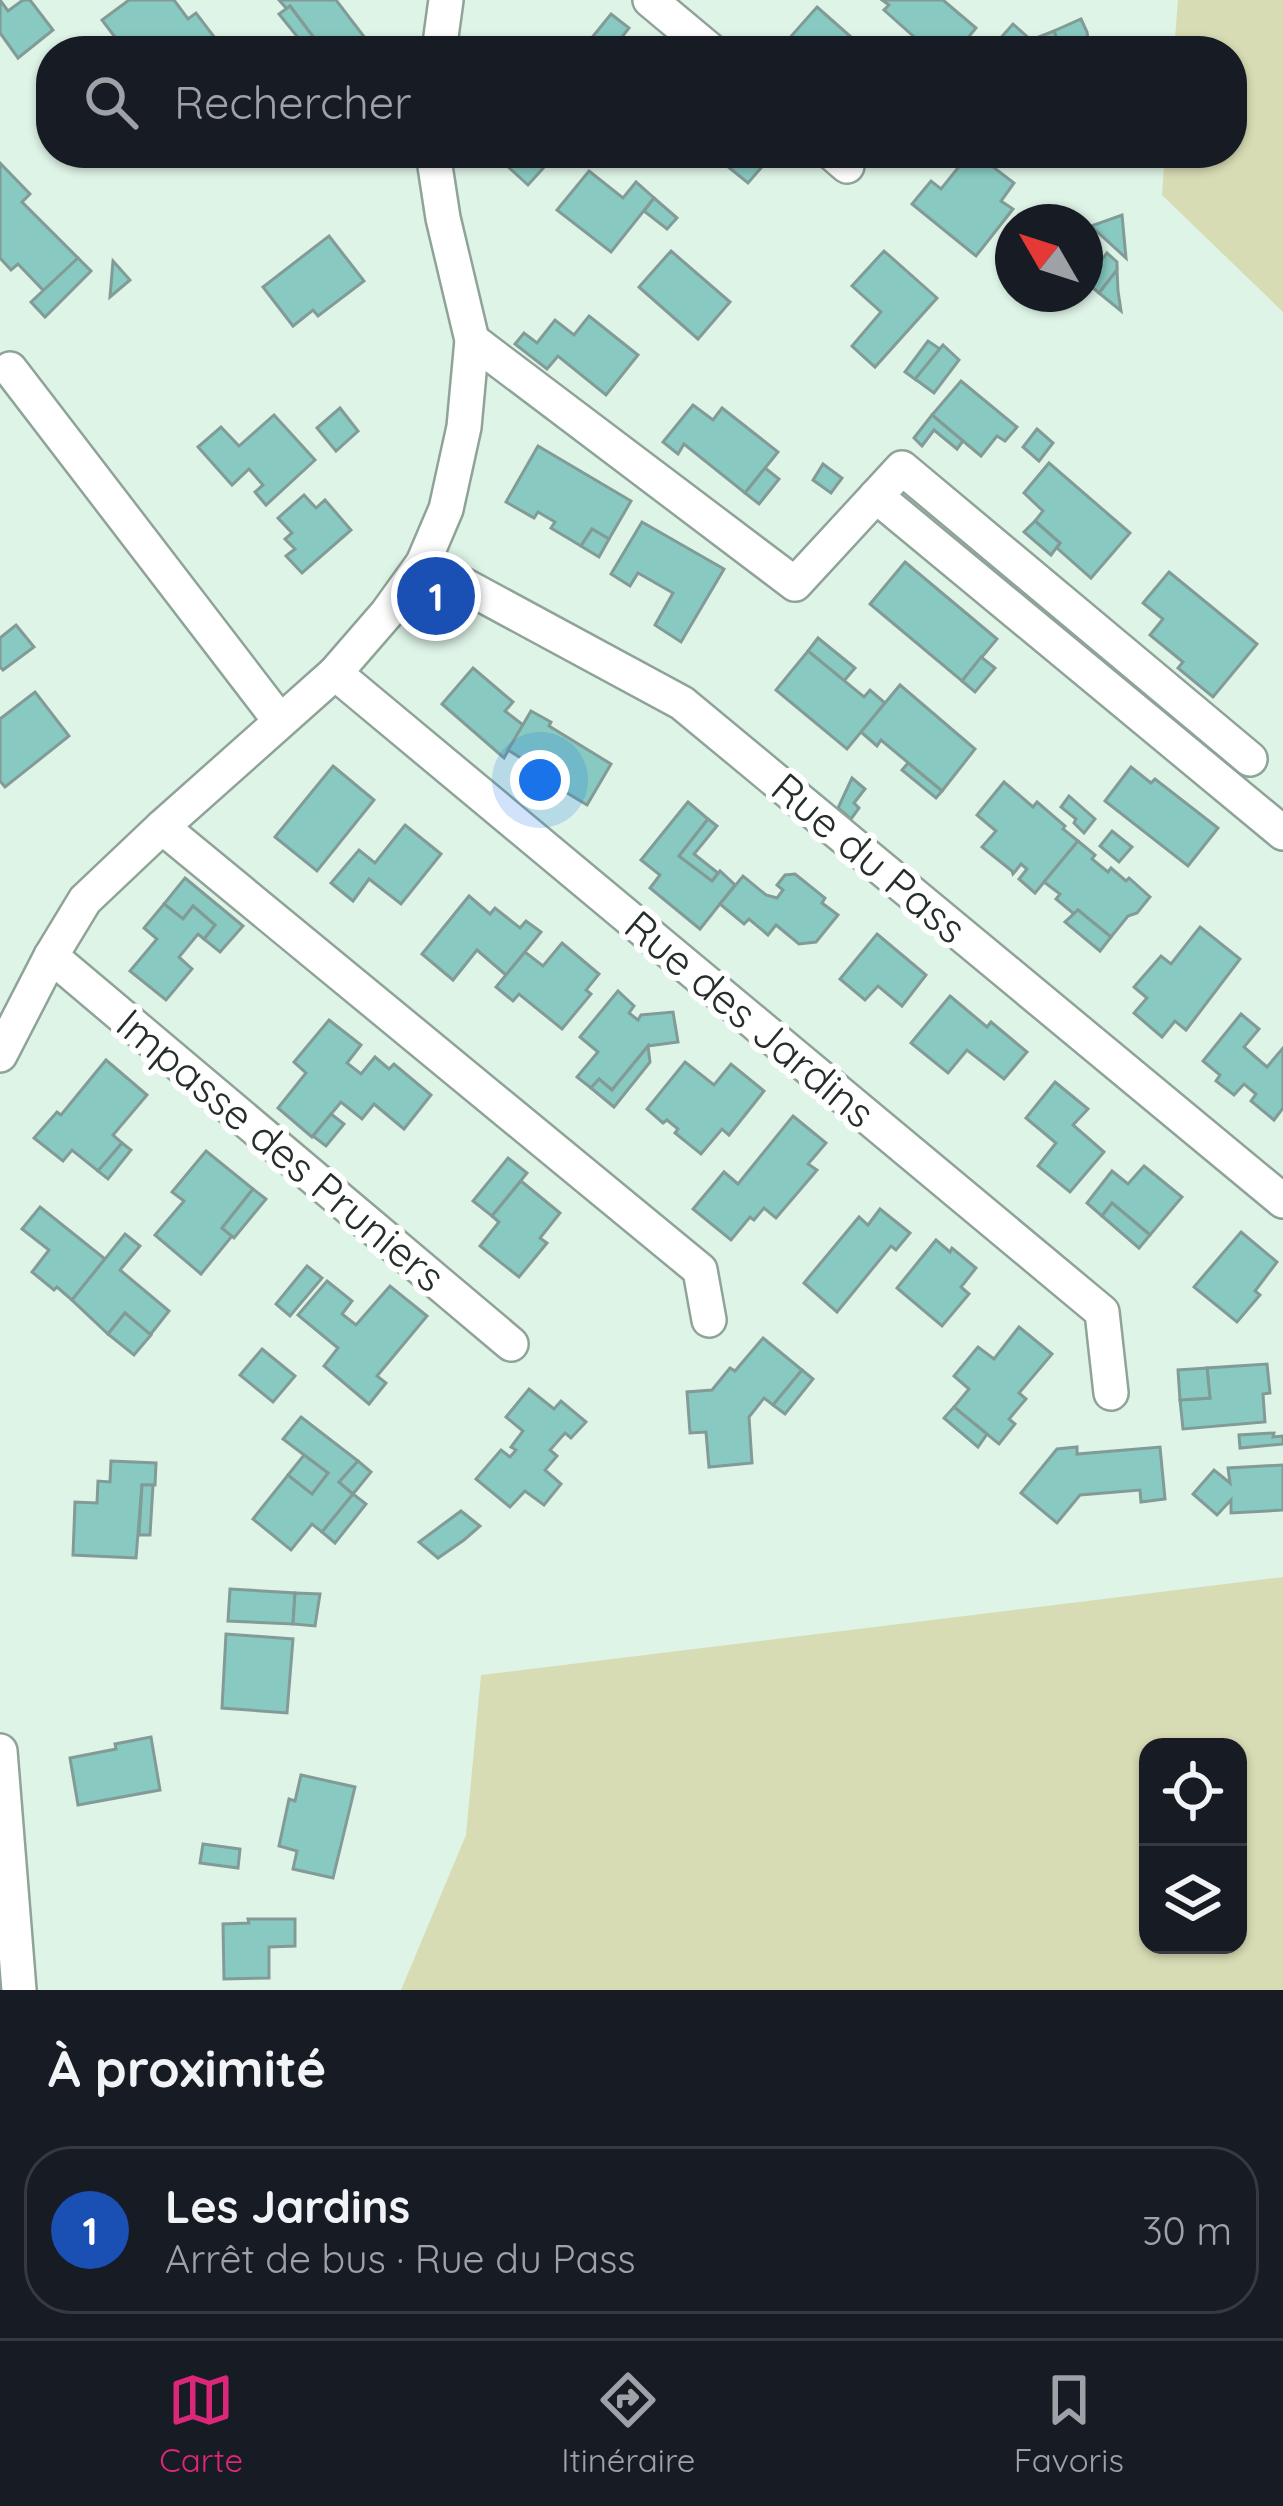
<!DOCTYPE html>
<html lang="fr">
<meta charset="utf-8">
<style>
body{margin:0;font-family:Quicksand,sans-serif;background:#20242c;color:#f1f3f6}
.controls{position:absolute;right:36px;bottom:36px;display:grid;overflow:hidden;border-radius:24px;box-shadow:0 3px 9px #0004}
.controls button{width:108px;height:108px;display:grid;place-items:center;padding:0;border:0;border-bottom:3px solid #363941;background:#171b24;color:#f1f3f6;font:60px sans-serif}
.compass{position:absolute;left:995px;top:204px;width:108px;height:108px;border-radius:50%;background:#171b24;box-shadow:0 3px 9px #0004;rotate:309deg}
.you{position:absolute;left:540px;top:780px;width:42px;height:42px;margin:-30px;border:9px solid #fff;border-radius:50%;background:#1a73e8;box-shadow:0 0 0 18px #1a73e833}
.badge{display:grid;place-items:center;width:78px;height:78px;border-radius:50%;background:#db2777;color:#fff;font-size:39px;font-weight:700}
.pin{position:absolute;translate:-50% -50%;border:6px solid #fff;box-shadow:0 3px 12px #0006}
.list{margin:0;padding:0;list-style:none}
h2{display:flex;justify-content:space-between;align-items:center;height:156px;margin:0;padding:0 48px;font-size:51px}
h2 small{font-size:39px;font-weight:400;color:#9ea1a6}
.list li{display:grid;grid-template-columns:78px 1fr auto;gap:36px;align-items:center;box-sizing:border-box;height:168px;margin:0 24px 24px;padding:0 24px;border:3px solid #363941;border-radius:48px}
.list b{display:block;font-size:45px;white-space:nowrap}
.list p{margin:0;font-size:39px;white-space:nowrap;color:#9ea1a6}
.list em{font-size:39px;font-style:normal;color:#9ea1a6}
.icon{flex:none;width:66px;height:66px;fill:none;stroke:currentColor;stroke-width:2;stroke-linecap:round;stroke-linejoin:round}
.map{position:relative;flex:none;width:1283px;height:1990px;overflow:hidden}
.search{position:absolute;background:#171b24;box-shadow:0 3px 9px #0004;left:36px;right:36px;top:36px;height:132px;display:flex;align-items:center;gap:30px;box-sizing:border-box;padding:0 42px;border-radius:48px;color:#9ea1a6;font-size:45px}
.sheet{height:348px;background:#171b24}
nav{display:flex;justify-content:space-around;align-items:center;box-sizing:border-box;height:168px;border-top:3px solid #363941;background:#171b24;font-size:33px;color:#9ea1a6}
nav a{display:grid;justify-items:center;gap:6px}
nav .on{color:#db2777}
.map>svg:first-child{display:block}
</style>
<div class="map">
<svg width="1283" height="1990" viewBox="0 0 1283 1990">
<rect width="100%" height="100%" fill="#def4e7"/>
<!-- green -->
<g fill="#d8dcb4" fill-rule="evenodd">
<path d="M 1178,0 L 1283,0 L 1283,312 L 1162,195 L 1165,153 L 1232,153 L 1232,51 L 1174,51 Z"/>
<path d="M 1283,1577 L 1283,1990 L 401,1990 L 466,1835 L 481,1675 ZM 1148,1747 L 1238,1747 L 1238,1945 L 1148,1945 Z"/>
</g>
<!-- building -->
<g fill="#88cac1" stroke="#829b97" stroke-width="3">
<path d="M 0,0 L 8,11 L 23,0 L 30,0 L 53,30 L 18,58 L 0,33 Z"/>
<path d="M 129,0 L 174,0 L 188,19 L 196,13 L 221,46 L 215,51 L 137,51 L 129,40 L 121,45 L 102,20 Z"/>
<path d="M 279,0 L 336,0 L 375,51 L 324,51 L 290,6 L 287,9 Z"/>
<path d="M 882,0 L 943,0 L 976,28 L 957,51 L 930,51 L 884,10 L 889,5 Z"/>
<path d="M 290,6 L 314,38 L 304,45 L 279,14 Z"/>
<path d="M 817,7 L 867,51 L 797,51 L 786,42 Z"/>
<path d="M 611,14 L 629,28 L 611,51 L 605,51 L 590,40 Z"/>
<path d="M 1081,19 L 1087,32 L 1090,51 L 1061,51 L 1054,31 Z"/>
<path d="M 1013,24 L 1031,40 L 1054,31 L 1061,51 L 989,51 Z"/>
<path d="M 493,153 L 557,153 L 528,185 Z"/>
<path d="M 711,153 L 774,153 L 748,183 Z"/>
<path d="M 970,153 L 975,153 L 1014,183 L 1001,201 L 1013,209 L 976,256 L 912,204 L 931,181 L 941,189 Z"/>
<path d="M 0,163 L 30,194 L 22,202 L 78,258 L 44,291 L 18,264 L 11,270 L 0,258 Z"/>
<path d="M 589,171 L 623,198 L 636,182 L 654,198 L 611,252 L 557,210 Z"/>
<path d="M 654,198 L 677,218 L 667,229 L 644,211 Z"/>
<path d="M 1122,215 L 1126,258 L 1091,226 Z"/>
<path d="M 329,236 L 364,281 L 318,316 L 313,310 L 293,326 L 263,287 Z"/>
<path d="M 671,251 L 730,302 L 698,339 L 639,287 Z"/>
<path d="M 884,251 L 937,298 L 875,367 L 852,346 L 881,312 L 852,286 Z"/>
<path d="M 1107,253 L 1117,262 L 1117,270 L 1099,293 L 1085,281 Z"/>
<path d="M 78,258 L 91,271 L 45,317 L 31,302 Z"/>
<path d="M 113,261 L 130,280 L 110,297 Z"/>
<path d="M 1117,270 L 1118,291 L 1121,311 L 1099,293 Z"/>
<path d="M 589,316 L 638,355 L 606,395 L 558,356 L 547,369 L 515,344 L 524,333 L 537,343 L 555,320 L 574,335 Z"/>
<path d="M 928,341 L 940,349 L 916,380 L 905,372 Z"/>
<path d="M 943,345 L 959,360 L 934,393 L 915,379 Z"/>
<path d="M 961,381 L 1017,427 L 1005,441 L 997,436 L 981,456 L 932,415 Z"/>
<path d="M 693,405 L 713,420 L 722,408 L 778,452 L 745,493 L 684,444 L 678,454 L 663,442 Z"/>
<path d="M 340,408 L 358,431 L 336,451 L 317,428 Z"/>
<path d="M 274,415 L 315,460 L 266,505 L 255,492 L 263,485 L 249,469 L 232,485 L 198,447 L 221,427 L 239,446 Z"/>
<path d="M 932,415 L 963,441 L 957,449 L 934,430 L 922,446 L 914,438 Z"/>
<path d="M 1037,429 L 1053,443 L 1039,461 L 1023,447 Z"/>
<path d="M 538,446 L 631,501 L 609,539 L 592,529 L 581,546 L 551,528 L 555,522 L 538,512 L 534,518 L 506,502 Z"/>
<path d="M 1049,463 L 1130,533 L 1091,578 L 1057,548 L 1060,543 L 1035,521 L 1043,511 L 1024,493 Z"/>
<path d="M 823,464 L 842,478 L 831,493 L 813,480 Z"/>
<path d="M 765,468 L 779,479 L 759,504 L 745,493 Z"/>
<path d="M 304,495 L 316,508 L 325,500 L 351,530 L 302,573 L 286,556 L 295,549 L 285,539 L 292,533 L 278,518 Z"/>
<path d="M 1035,521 L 1060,543 L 1051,555 L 1024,532 Z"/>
<path d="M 642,522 L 724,569 L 681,642 L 655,625 L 673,593 L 638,573 L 630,586 L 611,574 Z"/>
<path d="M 592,529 L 609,539 L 599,557 L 581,546 Z"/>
<path d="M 905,562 L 997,639 L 962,681 L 870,604 Z"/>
<path d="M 1169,572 L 1257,644 L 1213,697 L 1178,668 L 1183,662 L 1150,635 L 1163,619 L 1143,603 Z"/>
<path d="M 16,625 L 34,647 L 3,670 L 0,667 L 0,638 Z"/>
<path d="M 818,638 L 855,668 L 844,681 L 808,651 Z"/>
<path d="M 808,651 L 864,697 L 870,690 L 885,703 L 847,749 L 776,690 Z"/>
<path d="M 981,657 L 995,668 L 975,692 L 962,681 Z"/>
<path d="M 473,668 L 513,702 L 505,711 L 523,725 L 504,758 L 442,704 Z"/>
<path d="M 900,685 L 975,749 L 942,791 L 881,740 L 877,746 L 861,732 Z"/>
<path d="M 35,692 L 69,736 L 5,787 L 0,781 L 0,719 Z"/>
<path d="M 531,711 L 551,722 L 549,726 L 611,764 L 587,805 L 524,767 L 527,762 L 508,750 Z"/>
<path d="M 908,763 L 942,791 L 936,798 L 902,770 Z"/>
<path d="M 333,766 L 374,800 L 317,871 L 275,837 Z"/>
<path d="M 1131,767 L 1151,783 L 1155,779 L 1218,828 L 1188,866 L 1105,801 Z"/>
<path d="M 852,778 L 865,789 L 854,803 L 859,808 L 851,819 L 838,808 Z"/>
<path d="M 1004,782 L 1033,807 L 1037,802 L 1065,826 L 1063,829 L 1078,841 L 1035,893 L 1019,879 L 1027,869 L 1021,864 L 1013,874 L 1012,871 L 982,847 L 996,831 L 977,815 Z"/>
<path d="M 1069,796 L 1095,819 L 1084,833 L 1074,823 L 1076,819 L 1061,807 Z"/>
<path d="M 688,802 L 708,819 L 679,856 L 712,881 L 720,871 L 735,885 L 700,929 L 650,888 L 660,875 L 641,860 Z"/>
<path d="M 708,819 L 717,826 L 694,854 L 718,873 L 712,881 L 679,856 Z"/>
<path d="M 405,825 L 441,854 L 401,904 L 369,879 L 353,901 L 331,883 L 359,850 L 375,863 Z"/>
<path d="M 1112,831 L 1132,847 L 1119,862 L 1100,846 Z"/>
<path d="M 1078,841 L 1095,855 L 1092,859 L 1108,872 L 1111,868 L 1126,881 L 1129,878 L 1150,897 L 1137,913 L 1128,916 L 1111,937 L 1078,910 L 1075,915 L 1073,913 L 1056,899 L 1060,894 L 1044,882 Z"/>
<path d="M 795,874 L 825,898 L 822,903 L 838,915 L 816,942 L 799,944 L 776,925 L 768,935 L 749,919 L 744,924 L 720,904 L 743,876 L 766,895 L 777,898 L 783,890 L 777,885 L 785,875 Z"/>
<path d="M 185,878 L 243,926 L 220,952 L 204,939 L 215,925 L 193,906 L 183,919 L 164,904 Z"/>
<path d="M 469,896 L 490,914 L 495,908 L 520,928 L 526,921 L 541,932 L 506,975 L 477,950 L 453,980 L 422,954 Z"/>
<path d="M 164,904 L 183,919 L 193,906 L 215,925 L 204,939 L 198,934 L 179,957 L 192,969 L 166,1000 L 130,971 L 157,939 L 144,928 Z"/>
<path d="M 1078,910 L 1111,937 L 1100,951 L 1065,922 Z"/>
<path d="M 1200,927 L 1240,959 L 1186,1030 L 1175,1021 L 1162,1037 L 1134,1013 L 1147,998 L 1134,987 L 1161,956 L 1171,964 Z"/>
<path d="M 877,934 L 926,975 L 902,1006 L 878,986 L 865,1000 L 840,979 Z"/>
<path d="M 562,943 L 599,974 L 586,990 L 591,994 L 562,1029 L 519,994 L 513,1001 L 496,987 L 525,952 L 543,966 Z"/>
<path d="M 618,991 L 634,1006 L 629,1013 L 638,1020 L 641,1015 L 673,1012 L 678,1042 L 648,1046 L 612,1090 L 599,1079 L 591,1088 L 577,1077 L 598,1052 L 580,1037 Z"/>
<path d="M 950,996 L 987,1027 L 991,1022 L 1027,1052 L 1004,1079 L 967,1050 L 948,1073 L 911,1043 Z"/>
<path d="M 1241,1014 L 1259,1029 L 1244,1047 L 1267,1067 L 1283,1048 L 1283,1108 L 1274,1120 L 1251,1101 L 1256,1094 L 1244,1084 L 1234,1095 L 1216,1081 L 1220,1075 L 1203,1061 Z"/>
<path d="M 329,1020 L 361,1045 L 347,1063 L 361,1074 L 375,1057 L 389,1069 L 394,1064 L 431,1095 L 404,1129 L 374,1104 L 362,1119 L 341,1102 L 312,1137 L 278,1108 L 306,1073 L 294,1062 Z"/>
<path d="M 648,1046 L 650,1062 L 614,1107 L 591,1088 L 599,1079 L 612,1090 Z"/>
<path d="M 106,1060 L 147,1095 L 113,1135 L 122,1143 L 98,1171 L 72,1150 L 63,1161 L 34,1138 L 57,1112 L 61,1115 Z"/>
<path d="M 685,1062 L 714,1085 L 731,1064 L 764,1091 L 729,1135 L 722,1129 L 701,1154 L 675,1133 L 678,1129 L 667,1120 L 663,1123 L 647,1109 Z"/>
<path d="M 1055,1082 L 1088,1109 L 1073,1125 L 1104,1152 L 1070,1192 L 1038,1166 L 1056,1143 L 1026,1118 Z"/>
<path d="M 331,1114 L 344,1124 L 326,1146 L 313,1136 Z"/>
<path d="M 793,1116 L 826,1143 L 808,1164 L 817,1170 L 776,1218 L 764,1208 L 754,1220 L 750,1217 L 731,1240 L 693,1209 L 724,1172 L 738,1184 Z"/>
<path d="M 122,1143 L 131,1150 L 108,1179 L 98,1171 Z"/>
<path d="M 206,1151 L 253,1189 L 222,1228 L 232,1236 L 201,1274 L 155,1235 L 184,1201 L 172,1192 Z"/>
<path d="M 508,1158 L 527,1173 L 492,1216 L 473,1201 Z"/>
<path d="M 1144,1166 L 1182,1197 L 1150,1235 L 1112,1203 L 1102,1216 L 1087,1203 L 1112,1171 L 1128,1184 Z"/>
<path d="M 521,1181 L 560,1213 L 540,1238 L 547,1243 L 519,1277 L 480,1246 L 499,1222 L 492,1216 Z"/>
<path d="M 253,1189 L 266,1199 L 234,1238 L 222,1228 Z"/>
<path d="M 1112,1203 L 1150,1235 L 1139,1248 L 1102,1216 Z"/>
<path d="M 40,1207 L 105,1259 L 72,1300 L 57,1287 L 54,1290 L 32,1272 L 49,1250 L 22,1229 Z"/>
<path d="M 880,1209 L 910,1233 L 896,1250 L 891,1246 L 837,1312 L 804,1283 L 859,1217 L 868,1225 Z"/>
<path d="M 1241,1232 L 1277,1262 L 1255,1291 L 1260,1295 L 1237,1322 L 1194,1287 Z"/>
<path d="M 125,1234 L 140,1246 L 120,1270 L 169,1311 L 150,1335 L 125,1313 L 108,1334 L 72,1300 Z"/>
<path d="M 936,1240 L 950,1252 L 952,1248 L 976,1268 L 961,1287 L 969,1294 L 942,1326 L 897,1288 Z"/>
<path d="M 307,1266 L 322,1278 L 290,1316 L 276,1304 Z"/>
<path d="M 327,1281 L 352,1301 L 342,1314 L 356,1325 L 390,1286 L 427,1316 L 377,1376 L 386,1383 L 369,1404 L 324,1366 L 338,1348 L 298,1315 Z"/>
<path d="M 125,1313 L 151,1335 L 134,1355 L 108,1334 Z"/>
<path d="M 1019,1327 L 1052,1354 L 1019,1393 L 1026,1399 L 1009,1419 L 1015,1424 L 999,1444 L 954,1407 L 969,1389 L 954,1376 L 978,1347 L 994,1359 Z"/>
<path d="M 763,1338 L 802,1370 L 773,1405 L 764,1398 L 749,1417 L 752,1463 L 709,1467 L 706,1432 L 690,1433 L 687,1392 L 712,1390 L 730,1368 L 735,1371 Z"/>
<path d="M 262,1349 L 295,1376 L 273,1402 L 240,1375 Z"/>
<path d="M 1267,1364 L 1270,1393 L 1263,1394 L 1265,1422 L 1183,1429 L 1180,1400 L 1210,1398 L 1207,1368 Z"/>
<path d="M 1207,1368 L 1210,1398 L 1180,1400 L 1178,1370 Z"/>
<path d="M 802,1370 L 813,1379 L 785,1414 L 773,1405 Z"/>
<path d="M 529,1389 L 554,1409 L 561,1401 L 586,1422 L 571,1438 L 565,1433 L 550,1450 L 557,1456 L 545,1470 L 561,1484 L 544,1505 L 525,1491 L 510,1507 L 476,1479 L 501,1450 L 510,1457 L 516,1450 L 511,1447 L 523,1431 L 506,1417 Z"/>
<path d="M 954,1407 L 987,1434 L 978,1447 L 944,1418 Z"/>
<path d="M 301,1417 L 358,1461 L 339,1482 L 353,1494 L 322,1532 L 312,1524 L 291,1550 L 253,1519 L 288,1475 L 312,1494 L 328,1473 L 283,1439 Z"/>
<path d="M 1274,1433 L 1273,1437 L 1283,1436 L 1283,1444 L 1240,1448 L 1239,1435 Z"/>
<path d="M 1077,1447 L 1077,1454 L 1160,1447 L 1165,1499 L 1141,1502 L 1140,1490 L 1080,1495 L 1057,1523 L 1021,1493 L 1057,1449 Z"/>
<path d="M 304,1455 L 328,1473 L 312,1494 L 288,1475 Z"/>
<path d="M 111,1461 L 156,1463 L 155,1485 L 142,1485 L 136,1558 L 73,1555 L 75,1502 L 97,1503 L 98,1481 L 110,1482 Z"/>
<path d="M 358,1461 L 371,1472 L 353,1494 L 339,1482 Z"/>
<path d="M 1283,1465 L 1283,1510 L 1231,1513 L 1231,1500 L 1217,1515 L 1193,1494 L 1214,1470 L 1230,1483 L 1228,1468 Z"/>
<path d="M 142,1485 L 153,1485 L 150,1535 L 139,1535 Z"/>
<path d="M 353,1494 L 366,1504 L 335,1543 L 322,1532 Z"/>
<path d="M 461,1511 L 480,1526 L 464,1540 L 438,1558 L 419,1542 Z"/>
<path d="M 230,1589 L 295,1593 L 293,1624 L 228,1621 Z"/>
<path d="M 295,1593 L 320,1594 L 315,1626 L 293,1624 Z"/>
<path d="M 226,1634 L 293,1639 L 287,1713 L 222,1708 Z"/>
<path d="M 151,1737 L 160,1790 L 78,1805 L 70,1758 L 116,1749 L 115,1744 Z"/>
<path d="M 301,1775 L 355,1787 L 333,1878 L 293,1869 L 297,1851 L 279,1846 L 289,1799 L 295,1801 Z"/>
<path d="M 203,1844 L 240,1849 L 238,1868 L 200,1863 Z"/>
<path d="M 248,1919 L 295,1919 L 295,1946 L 269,1947 L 269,1978 L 224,1979 L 223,1924 L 249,1923 Z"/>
</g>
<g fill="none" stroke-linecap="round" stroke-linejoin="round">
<defs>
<g id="minor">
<path d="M 650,0 L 711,51"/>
<path d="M 439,51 L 446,0"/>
<path d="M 832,153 L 847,166"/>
<path d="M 472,340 L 795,584 L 902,468 L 1250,759"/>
<path d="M 10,369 L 280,721"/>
<path d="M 876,496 L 1283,833"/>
<path d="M 423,563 L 682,703 L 1283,1201"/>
<path d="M 335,673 L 1102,1312 L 1111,1393"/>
<path d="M 162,827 L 700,1270 L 709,1320"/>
<path d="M 51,956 L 511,1344"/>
<path d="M 0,1055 L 51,956 L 85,900 L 162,827 L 335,673 L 387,613 L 423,563 L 446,509 L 464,427 L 472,340 L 443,218 L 433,153"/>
<path d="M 0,1751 L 19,1990"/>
</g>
</defs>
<!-- minor casing -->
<use href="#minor" stroke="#8fa398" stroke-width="38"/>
<!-- minor -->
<use href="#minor" stroke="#fff" stroke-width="33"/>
</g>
<g text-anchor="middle" stroke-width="12" stroke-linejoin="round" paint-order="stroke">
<!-- street labels -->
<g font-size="42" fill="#262e2a" stroke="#fff">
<text transform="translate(869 858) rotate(40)" y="15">Rue du Pass</text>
<text transform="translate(750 1019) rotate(40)" y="15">Rue des Jardins</text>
<text transform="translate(281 1150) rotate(40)" y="15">Impasse des Pruniers</text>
</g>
</g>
</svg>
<div class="controls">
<button><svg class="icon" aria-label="locate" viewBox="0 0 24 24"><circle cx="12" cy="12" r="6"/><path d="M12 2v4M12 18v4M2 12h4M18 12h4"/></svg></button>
<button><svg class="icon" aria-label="layers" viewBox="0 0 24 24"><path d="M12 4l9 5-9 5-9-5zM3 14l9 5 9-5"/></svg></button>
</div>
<svg class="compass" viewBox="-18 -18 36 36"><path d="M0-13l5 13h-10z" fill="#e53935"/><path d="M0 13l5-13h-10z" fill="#9ea1a6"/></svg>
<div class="you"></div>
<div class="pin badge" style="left:436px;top:596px;background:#1a4fb4">1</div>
<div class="search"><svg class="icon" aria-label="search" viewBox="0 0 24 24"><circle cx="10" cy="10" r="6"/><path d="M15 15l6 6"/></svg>Rechercher</div>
</div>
<section class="sheet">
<h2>À proximité<small></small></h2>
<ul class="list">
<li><span class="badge" style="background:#1a4fb4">1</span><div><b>Les Jardins</b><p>Arrêt de bus · Rue du Pass</p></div><em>30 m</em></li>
</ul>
</section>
<nav>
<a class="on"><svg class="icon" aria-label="map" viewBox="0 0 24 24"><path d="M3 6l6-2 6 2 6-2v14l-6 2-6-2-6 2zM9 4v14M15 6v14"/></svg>Carte</a>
<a><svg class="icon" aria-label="directions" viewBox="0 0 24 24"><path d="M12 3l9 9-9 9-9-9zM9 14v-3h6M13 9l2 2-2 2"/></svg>Itinéraire</a>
<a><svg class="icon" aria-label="saved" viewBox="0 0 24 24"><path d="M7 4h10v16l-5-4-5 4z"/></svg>Favoris</a>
</nav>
